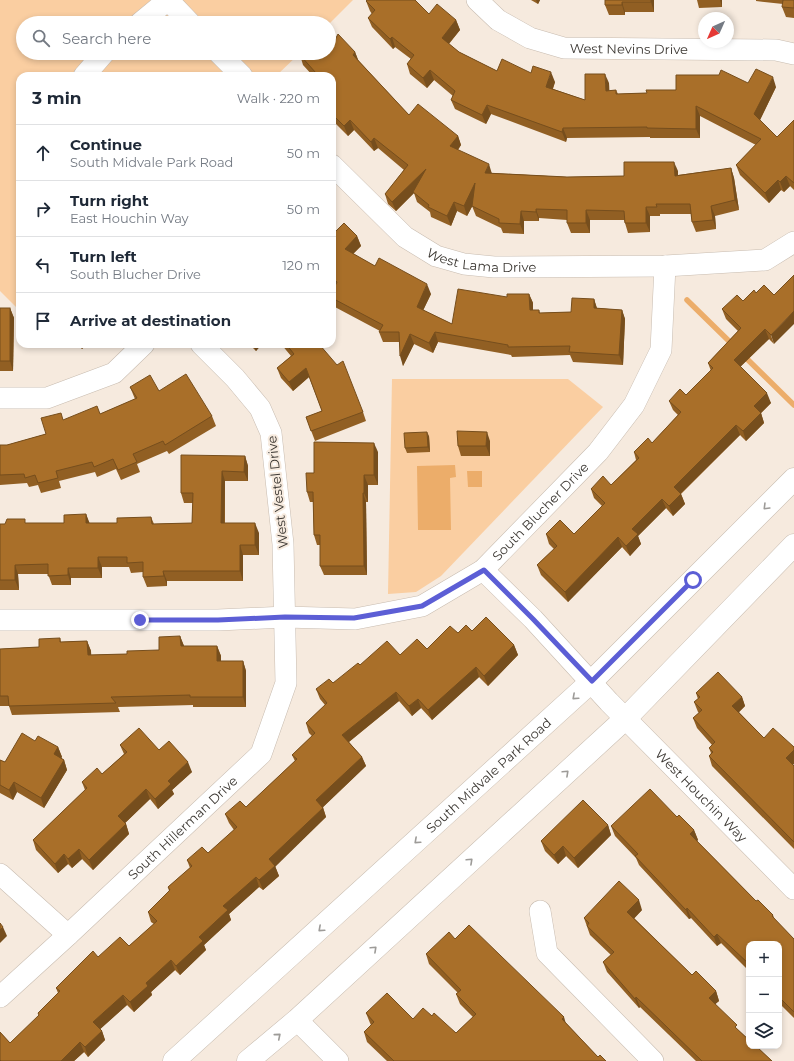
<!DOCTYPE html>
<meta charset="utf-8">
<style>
body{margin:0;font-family:Montserrat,sans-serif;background:#f2f2f3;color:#1f2937}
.controls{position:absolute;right:12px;bottom:12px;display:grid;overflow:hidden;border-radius:8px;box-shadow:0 2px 6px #0003}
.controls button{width:36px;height:36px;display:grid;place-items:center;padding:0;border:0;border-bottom:1px solid #e0e1e3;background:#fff;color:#1f2937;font:20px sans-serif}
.compass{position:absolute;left:698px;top:12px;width:36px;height:36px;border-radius:50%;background:#fff;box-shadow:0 2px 6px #0003;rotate:225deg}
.stop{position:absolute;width:12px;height:12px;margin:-9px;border:3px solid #5c5ed5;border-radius:50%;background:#fff}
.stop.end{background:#5c5ed5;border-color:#fff;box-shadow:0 1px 4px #0008}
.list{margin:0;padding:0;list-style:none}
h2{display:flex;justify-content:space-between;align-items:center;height:52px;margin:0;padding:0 16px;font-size:17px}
h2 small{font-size:13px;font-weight:400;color:#747a83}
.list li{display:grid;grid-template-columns:26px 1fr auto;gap:12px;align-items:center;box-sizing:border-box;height:56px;padding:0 16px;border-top:1px solid #e0e1e3}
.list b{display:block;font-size:15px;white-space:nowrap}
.list p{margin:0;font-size:13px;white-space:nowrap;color:#747a83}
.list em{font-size:13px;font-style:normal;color:#747a83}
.icon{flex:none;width:22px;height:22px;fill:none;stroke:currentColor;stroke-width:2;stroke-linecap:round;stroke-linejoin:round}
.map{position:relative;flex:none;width:794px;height:1061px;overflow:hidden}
.search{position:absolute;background:#fff;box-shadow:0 2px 6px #0003;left:16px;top:16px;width:320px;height:44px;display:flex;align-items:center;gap:10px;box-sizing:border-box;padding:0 14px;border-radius:22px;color:#747a83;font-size:15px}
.panel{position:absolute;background:#fff;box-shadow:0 2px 6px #0003;left:16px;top:72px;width:320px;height:276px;border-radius:12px}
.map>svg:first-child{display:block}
</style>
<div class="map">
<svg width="794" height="1061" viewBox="0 0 794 1061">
<rect width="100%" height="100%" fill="#f6eade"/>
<!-- green -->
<g fill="#facea1">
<path d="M 0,0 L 353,0 L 329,24 L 23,23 L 23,53 L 300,53 L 276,76 L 20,76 L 20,311 L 0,291 Z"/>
<path d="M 392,379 L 568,379 L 603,407 L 441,576 L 416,592 L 388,594 Z"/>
</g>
<!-- water -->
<g fill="#ecad6a">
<path d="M 455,465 L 456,477 L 450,478 L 451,530 L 418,530 L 417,466 Z"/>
<path d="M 467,471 L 482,471 L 482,487 L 468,487 Z"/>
</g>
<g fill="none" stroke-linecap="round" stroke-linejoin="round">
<!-- stream -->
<g stroke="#ecad6a" stroke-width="5.5">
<path d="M 687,300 L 734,346"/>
<path d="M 743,355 L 794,405"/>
</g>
<defs>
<g id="minor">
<path d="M 168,0 L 190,23"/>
<path id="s1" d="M 477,0 L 498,20 L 530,38 L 564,48 L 776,50 L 794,54"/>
<path d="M 140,23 L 168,0"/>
<path d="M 219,53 L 242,76"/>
<path d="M 84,76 L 104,53"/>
<path id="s2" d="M 332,165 L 405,237 L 436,256 L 464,264 L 494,267 L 665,266 L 765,260 L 794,242"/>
<path d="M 0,398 L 47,398 L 114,373 L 144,344"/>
<path id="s3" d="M 483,570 L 533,619 L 609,702 L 794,889"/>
<path id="s4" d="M 0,620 L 218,620 L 285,617 L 355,619 L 422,606 L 483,570 L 598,452 L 634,405 L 661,350 L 665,266"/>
<path d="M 0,874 L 68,935"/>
<path d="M 540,911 L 547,953 L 653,1061"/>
<path id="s5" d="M 0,997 L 68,935 L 261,754 L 286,683 L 283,544 L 271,433 L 260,408 L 235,378 L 201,344"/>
<path d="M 297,1020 L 338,1061"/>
</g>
<g id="major">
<path id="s6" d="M 174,1061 L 592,681 L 794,479"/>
<path d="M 248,1061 L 297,1020 L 626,718 L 794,545"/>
</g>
</defs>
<!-- minor casing -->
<use href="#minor" stroke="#c8bcb0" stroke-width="22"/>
<!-- major casing -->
<use href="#major" stroke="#c8bcb0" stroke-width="23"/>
<!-- minor -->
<use href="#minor" stroke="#fff" stroke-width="21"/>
<!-- major -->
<use href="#major" stroke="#fff" stroke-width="22"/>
</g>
<!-- wall -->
<g fill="#915f23">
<path d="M 531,0 L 540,0 L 538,4 Z"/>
<path d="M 605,0 L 654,0 L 654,12 L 625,12 L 625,15 L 609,15 L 605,5 Z"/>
<path d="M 697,0 L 722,0 L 722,7 L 699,8 Z"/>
<path d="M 756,0 L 794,0 L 794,18 L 786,17 L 782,7 L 783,4 L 756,1 Z"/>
<path d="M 366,1 L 429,14 L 456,20 L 460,30 L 449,44 L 459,52 L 497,71 L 531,73 L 555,82 L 553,89 L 585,100 L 609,83 L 609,91 L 616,90 L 618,94 L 647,93 L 748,83 L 776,87 L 760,120 L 777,137 L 794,120 L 794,190 L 790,186 L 784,192 L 781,190 L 769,203 L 740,175 L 736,165 L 756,145 L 700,116 L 700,138 L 650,138 L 650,137 L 567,138 L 566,142 L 491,114 L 486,124 L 455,109 L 451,100 L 453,96 L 434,80 L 427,88 L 410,74 L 407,64 L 411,59 L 395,47 L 393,49 L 372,27 L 368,18 L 372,14 L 370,11 Z"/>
<path d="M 335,40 L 355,52 L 358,60 L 409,115 L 458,136 L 461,145 L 458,150 L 492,173 L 567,177 L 624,176 L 678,171 L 678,175 L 731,168 L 734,178 L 739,210 L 715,216 L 716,229 L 696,232 L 692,222 L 691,214 L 660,214 L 660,216 L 650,216 L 650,232 L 628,233 L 625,223 L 624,220 L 590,220 L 590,233 L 571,233 L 567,223 L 567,220 L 539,218 L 539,221 L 524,221 L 524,234 L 503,233 L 501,228 L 476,216 L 472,206 L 473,205 L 467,216 L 457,211 L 451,226 L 431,217 L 430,212 L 417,202 L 414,193 L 396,211 L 388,204 L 385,194 L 404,170 L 378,148 L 374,151 L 354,130 L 348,136 L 332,120 L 332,76 L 313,76 L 303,65 L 300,55 Z"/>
<path d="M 332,231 L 334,233 L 357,236 L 361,246 L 353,254 L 375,266 L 431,294 L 423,310 L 452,324 L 507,297 L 529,294 L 533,303 L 533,310 L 539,310 L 540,313 L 571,312 L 594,299 L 597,308 L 622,310 L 625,319 L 623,365 L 573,362 L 570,355 L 512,357 L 511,355 L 438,342 L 433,353 L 414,344 L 403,366 L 399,342 L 383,342 L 379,332 L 380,331 L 333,306 L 332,303 L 332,298 L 335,286 L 332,283 Z"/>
<path d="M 756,293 L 774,344 L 769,339 L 740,367 L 771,403 L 761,413 L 764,423 L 746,441 L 740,435 L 681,494 L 685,504 L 673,516 L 666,508 L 638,536 L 641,544 L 630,556 L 622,547 L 568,602 L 541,575 L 537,565 L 554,549 L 549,544 L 546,534 L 574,534 L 602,506 L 594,498 L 591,489 L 611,485 L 636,460 L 634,452 L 652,443 L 678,415 L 673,410 L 669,401 L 686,395 L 711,371 L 708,363 L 738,331 L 726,319 L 722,309 L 743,301 Z"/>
<path d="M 0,308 L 10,308 L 14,318 L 13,371 L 0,371 Z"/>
<path d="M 77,344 L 87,344 L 82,349 Z"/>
<path d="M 249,344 L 262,344 L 256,351 Z"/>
<path d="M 281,344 L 321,344 L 320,345 L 363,412 L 366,421 L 315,441 L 306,417 L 322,411 L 309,377 L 293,391 L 281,378 L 277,368 L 291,356 Z"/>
<path d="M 130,387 L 159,391 L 212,416 L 216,426 L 169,454 L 167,451 L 137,464 L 140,472 L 121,480 L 116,469 L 97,477 L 95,472 L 59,481 L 61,488 L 41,493 L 38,485 L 29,487 L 27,483 L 0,485 L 0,445 L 7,445 L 46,434 L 64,420 L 100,414 L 135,399 Z"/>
<path d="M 429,436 L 430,452 L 407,453 L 405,448 Z"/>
<path d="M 490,441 L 490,456 L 461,456 L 458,446 Z"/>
<path d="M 378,452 L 378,485 L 368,485 L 368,502 L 366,502 L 367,575 L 324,575 L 320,566 L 320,545 L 317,545 L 314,535 L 313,502 L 310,502 L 307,492 L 314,473 Z"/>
<path d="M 245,456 L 248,466 L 248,481 L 225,481 L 225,523 L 259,533 L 259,555 L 243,555 L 243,581 L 167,581 L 167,586 L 147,587 L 143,577 L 143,572 L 131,573 L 129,567 L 102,567 L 102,578 L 71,578 L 71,585 L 52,585 L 48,574 L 18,574 L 19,590 L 0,590 L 0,524 L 64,523 L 86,514 L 89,523 L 117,523 L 151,517 L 154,524 L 192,523 L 193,503 L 184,503 L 181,493 Z"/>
<path d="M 472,631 L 514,645 L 518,655 L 488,686 L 479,677 L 432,720 L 421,708 L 412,716 L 399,701 L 349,742 L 362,757 L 366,766 L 323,807 L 326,817 L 275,866 L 279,876 L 263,890 L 259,887 L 229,914 L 231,920 L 204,945 L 206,950 L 180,975 L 175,970 L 151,992 L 152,995 L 134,1012 L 127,1005 L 100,1029 L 102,1031 L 105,1040 L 88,1057 L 84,1052 L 74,1061 L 0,1061 L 0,1032 L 10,1043 L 39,1016 L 38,1013 L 58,993 L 56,988 L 98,957 L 129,946 L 154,924 L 151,922 L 148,912 L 169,891 L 168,887 L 190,868 L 187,860 L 208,853 L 234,830 L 229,823 L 225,814 L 246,807 L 295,761 L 292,755 L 312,736 L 309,733 L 306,723 L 325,705 L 320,699 L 316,689 L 333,683 L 360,665 L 400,655 L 427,649 L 458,633 Z"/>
<path d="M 180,636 L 184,646 L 217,646 L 221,656 L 221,661 L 243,661 L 246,671 L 246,707 L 193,707 L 193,705 L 118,707 L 120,712 L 12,715 L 9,706 L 0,706 L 0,648 L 0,649 L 39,647 L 60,638 L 61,642 L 87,641 L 91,651 L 91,655 L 127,654 L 159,650 Z"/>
<path d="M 696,693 L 742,697 L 745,706 L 739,712 L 764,738 L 794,766 L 794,849 L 712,766 L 709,756 L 711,753 L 709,748 L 712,745 L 697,728 L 693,718 L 699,713 L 698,712 L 694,702 L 698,699 Z"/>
<path d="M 35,741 L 58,747 L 62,757 L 61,758 L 64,760 L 67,770 L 44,808 L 17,792 L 13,800 L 0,793 L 0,760 L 5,762 Z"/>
<path d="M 120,745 L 159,750 L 192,772 L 172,790 L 174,794 L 158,809 L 150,799 L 125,823 L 126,824 L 129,834 L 93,870 L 82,859 L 72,868 L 68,864 L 58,873 L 36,850 L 33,840 L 85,790 L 82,782 L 102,774 L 124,754 Z"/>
<path d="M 677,817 L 694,830 L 698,840 L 697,841 L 756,901 L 773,915 L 775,920 L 794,939 L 794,1018 L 780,1004 L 779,1001 L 779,944 L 749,944 L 749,971 L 721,943 L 717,946 L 691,918 L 689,919 L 639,865 L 636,858 L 615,836 L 611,826 Z"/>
<path d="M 608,825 L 611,835 L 578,868 L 566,856 L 558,864 L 545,851 L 541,841 Z"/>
<path d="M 642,910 L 634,918 L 692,975 L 716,991 L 719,1001 L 715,1004 L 738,1030 L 772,1061 L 696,1061 L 640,1007 L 639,1008 L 607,972 L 603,962 L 611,955 L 590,935 L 584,918 Z"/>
<path d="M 455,939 L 566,1023 L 598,1057 L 606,1061 L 387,1061 L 367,1042 L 364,1032 L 371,1025 L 370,1023 L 366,1013 L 413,1019 L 432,1016 L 456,1033 L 473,1017 L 460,1004 L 456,994 L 458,993 L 429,964 L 426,954 Z"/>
</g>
<!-- shaded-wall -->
<g fill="#764e1d">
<path d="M 536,0 L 540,0 L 538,4 Z"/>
<path d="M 651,0 L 654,0 L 654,12 L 651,2 Z"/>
<path d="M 720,0 L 722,0 L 722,7 Z"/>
<path d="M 622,2 L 625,12 L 625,15 L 622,5 Z"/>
<path d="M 456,20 L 460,30 L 445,48 L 442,38 Z"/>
<path d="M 392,37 L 395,47 L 393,49 L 390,39 Z"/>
<path d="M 355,52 L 359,62 L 353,55 Z"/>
<path d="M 430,70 L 434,80 L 427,88 L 423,78 Z"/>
<path d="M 551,72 L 555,82 L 550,96 L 546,87 Z"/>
<path d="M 605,74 L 609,83 L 610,101 L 606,91 Z"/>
<path d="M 773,77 L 776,87 L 758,124 L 754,114 Z"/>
<path d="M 487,105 L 491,114 L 486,124 L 482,115 Z"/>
<path d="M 696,106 L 700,116 L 700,138 L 696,129 Z"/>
<path d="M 350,120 L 354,130 L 348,136 L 344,126 Z"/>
<path d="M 563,128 L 567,138 L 566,142 L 562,132 Z"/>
<path d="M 458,136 L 461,145 L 453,156 L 450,146 Z"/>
<path d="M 374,138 L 378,148 L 374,151 L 371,142 Z"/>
<path d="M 674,162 L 678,171 L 678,185 L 675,176 Z"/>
<path d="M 489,164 L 492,174 L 485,173 Z"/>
<path d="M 731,168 L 734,178 L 739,210 L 735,200 Z"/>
<path d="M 426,169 L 413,192 L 414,193 L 396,211 L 392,202 Z"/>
<path d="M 786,176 L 790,186 L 784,192 L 780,182 Z"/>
<path d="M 778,180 L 781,190 L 769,203 L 765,193 Z"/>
<path d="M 475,183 L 479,193 L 467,216 L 464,206 Z"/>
<path d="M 454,202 L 457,211 L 451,226 L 447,216 Z"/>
<path d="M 711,206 L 715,216 L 716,229 L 713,220 Z"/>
<path d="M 646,207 L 650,216 L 650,232 L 646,223 Z"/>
<path d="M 536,209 L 539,218 L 539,221 L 536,212 Z"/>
<path d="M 586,210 L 590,220 L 590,233 L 586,223 Z"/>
<path d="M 521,211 L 524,221 L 524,234 L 520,224 Z"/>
<path d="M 357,236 L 361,246 L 348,259 L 345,249 Z"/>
<path d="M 427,284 L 431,294 L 420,317 L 417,307 Z"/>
<path d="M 529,294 L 533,303 L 533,320 L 530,310 Z"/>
<path d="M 594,299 L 597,309 L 594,308 Z"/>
<path d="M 10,308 L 14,318 L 13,371 L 10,361 Z"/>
<path d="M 622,310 L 625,319 L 623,365 L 619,355 Z"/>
<path d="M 794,311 L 794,324 L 774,344 L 771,335 Z"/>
<path d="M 765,329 L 769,339 L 737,370 L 734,360 Z"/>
<path d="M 435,332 L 438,342 L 433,353 L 429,343 Z"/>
<path d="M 410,334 L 414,344 L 403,366 L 400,356 Z"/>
<path d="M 80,344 L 87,344 L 82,349 Z"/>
<path d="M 253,344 L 262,344 L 256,351 Z"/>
<path d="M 306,368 L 309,377 L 293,391 L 289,382 Z"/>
<path d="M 767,393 L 771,403 L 758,416 L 754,406 Z"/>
<path d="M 761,413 L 764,423 L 746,441 L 743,431 Z"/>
<path d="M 736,425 L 740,435 L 678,496 L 674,487 Z"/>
<path d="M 427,432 L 429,436 L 430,452 L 428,447 Z"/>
<path d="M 487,432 L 490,441 L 490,456 L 486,446 Z"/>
<path d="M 374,443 L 378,452 L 378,485 L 374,475 Z"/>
<path d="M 245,456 L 248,466 L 248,481 L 244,472 Z"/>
<path d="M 222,471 L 225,481 L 224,533 L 221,523 Z"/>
<path d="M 364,475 L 368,485 L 368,502 L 364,493 Z"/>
<path d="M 363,493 L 366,502 L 367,575 L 364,566 Z"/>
<path d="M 681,494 L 685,504 L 673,516 L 669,506 Z"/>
<path d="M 662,499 L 666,508 L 638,536 L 641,544 L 630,556 L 626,546 L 632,529 Z"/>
<path d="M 86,514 L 90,524 L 86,523 Z"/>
<path d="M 255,523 L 259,533 L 259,555 L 255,545 Z"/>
<path d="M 618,537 L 622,547 L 568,602 L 565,592 Z"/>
<path d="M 240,545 L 243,555 L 243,581 L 240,571 Z"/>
<path d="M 98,557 L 102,567 L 102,578 L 98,568 Z"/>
<path d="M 15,565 L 18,574 L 19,590 L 15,580 Z"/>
<path d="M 68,568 L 71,578 L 71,585 L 68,575 Z"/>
<path d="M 163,571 L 167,581 L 167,586 L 164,576 Z"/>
<path d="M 180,636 L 184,646 L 181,646 Z"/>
<path d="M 87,641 L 91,651 L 92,665 L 88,655 Z"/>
<path d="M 514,645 L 518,655 L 488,686 L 484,676 Z"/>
<path d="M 217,646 L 221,656 L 221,670 L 217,661 Z"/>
<path d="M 243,661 L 246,671 L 246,707 L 243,697 Z"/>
<path d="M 476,667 L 479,677 L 432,720 L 428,710 Z"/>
<path d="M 396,692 L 399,701 L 345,745 L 342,735 Z"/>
<path d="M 742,697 L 745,706 L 735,716 L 732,706 Z"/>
<path d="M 418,699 L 421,708 L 412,716 L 409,706 Z"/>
<path d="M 58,747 L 62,757 L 57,764 L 54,754 Z"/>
<path d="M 794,750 L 794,764 L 790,768 L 786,758 Z"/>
<path d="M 362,757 L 366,766 L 320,810 L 316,800 Z"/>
<path d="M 64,760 L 67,770 L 44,808 L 41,798 Z"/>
<path d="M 188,762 L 192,772 L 172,790 L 174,794 L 158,809 L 155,799 L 168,781 Z"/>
<path d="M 14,782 L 17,792 L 13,800 L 9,790 Z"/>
<path d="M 146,789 L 150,799 L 122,826 L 118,816 Z"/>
<path d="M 323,808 L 326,817 L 273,869 L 269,859 Z"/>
<path d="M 126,824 L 129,834 L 93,870 L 89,860 Z"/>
<path d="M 608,825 L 611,835 L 578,868 L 574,858 Z"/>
<path d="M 694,830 L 698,840 L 694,844 L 690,834 Z"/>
<path d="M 563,846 L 566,856 L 558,864 L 554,855 Z"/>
<path d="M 79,849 L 82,859 L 72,868 L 68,859 Z"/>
<path d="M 64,854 L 68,864 L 58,873 L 55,864 Z"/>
<path d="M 275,866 L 279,876 L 263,890 L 259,880 Z"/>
<path d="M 256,877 L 259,887 L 229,914 L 231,920 L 204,945 L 206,950 L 180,975 L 176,966 L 223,906 Z"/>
<path d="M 639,900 L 642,910 L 631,922 L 627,912 Z"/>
<path d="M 687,908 L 691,918 L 689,919 L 686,910 Z"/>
<path d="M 3,927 L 7,936 L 0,943 L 0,930 Z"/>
<path d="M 717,934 L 721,943 L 717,946 L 714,937 Z"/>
<path d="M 171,960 L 175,970 L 151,992 L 152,995 L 134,1012 L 130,1002 L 146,983 Z"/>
<path d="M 716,991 L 719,1001 L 712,1007 L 709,998 Z"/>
<path d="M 123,995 L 127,1005 L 97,1032 L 93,1022 Z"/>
<path d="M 636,997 L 640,1007 L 639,1008 L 635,999 Z"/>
<path d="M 564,1017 L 567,1027 L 562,1019 Z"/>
<path d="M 102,1031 L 105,1040 L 88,1057 L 85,1047 Z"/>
<path d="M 80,1042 L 84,1052 L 74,1061 L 61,1061 Z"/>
</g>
<!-- building -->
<g fill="#a96f29" stroke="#764e1d">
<path d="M 367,0 L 415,0 L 429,14 L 437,4 L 456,20 L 442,38 L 459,52 L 497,71 L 502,59 L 531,73 L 533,66 L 551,72 L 546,87 L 585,100 L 585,74 L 605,74 L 606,91 L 616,90 L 616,94 L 647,93 L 646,90 L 676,90 L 676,75 L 719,75 L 721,70 L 748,83 L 756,69 L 773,77 L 754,114 L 777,137 L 794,120 L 794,183 L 786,176 L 780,182 L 778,180 L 765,193 L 736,165 L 761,139 L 696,106 L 696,129 L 647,128 L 647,127 L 563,128 L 562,132 L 487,105 L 482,115 L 451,100 L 455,91 L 430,70 L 423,78 L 407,64 L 414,55 L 392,37 L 390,39 L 368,18 L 375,10 L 366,1 Z"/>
<path d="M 605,0 L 651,0 L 651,2 L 622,2 L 622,5 L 605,5 Z"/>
<path d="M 783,0 L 794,0 L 794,8 L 782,7 Z"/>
<path d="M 329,34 L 335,40 L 338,34 L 355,52 L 353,55 L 409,115 L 418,104 L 458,136 L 450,146 L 489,164 L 485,173 L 567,177 L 624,176 L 624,162 L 674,162 L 675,176 L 731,168 L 735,200 L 711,206 L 713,220 L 692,222 L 690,204 L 656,204 L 657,207 L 646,207 L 646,223 L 625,223 L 624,211 L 586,210 L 586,223 L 567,223 L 567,210 L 536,209 L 536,212 L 521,211 L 520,224 L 499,223 L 499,219 L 472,206 L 475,183 L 464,206 L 454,202 L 447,216 L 428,207 L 429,205 L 413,192 L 426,169 L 392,202 L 385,194 L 408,165 L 374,138 L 371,142 L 350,120 L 344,126 L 332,114 L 332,76 L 313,76 L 316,73 L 300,55 L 302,53 L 329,53 Z"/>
<path d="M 344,223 L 357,236 L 345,249 L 375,266 L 379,258 L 427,284 L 417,307 L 452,324 L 458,289 L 507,297 L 507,294 L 529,294 L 530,310 L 539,310 L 539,313 L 571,312 L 572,298 L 594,299 L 594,308 L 622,310 L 619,355 L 569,352 L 570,346 L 508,347 L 508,345 L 435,332 L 429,343 L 410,334 L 400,356 L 399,332 L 379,332 L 383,325 L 332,298 L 332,292 L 337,282 L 332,277 L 332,231 L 334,233 Z"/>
<path d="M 794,275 L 794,311 L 771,335 L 765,329 L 734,360 L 767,393 L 754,406 L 761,413 L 743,431 L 736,425 L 674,487 L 681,494 L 669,506 L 662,499 L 632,529 L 638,534 L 626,546 L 618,537 L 565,592 L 537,565 L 557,546 L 546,534 L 560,520 L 574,534 L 605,503 L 591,489 L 603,476 L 611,485 L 639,458 L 634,452 L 648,438 L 652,443 L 681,412 L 669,401 L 680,389 L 686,395 L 713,368 L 708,363 L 741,328 L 722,309 L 737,295 L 743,301 L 754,290 L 756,293 L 764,285 L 774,295 Z"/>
<rect x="0" y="308" width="10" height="53"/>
<path d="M 286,344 L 319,344 L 337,365 L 343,361 L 363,412 L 311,431 L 306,417 L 322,411 L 306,368 L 289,382 L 277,368 L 294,354 Z"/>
<path d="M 186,374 L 212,416 L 165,445 L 163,441 L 133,454 L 137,462 L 118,470 L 113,459 L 94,467 L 92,462 L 56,471 L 58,478 L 38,483 L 35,475 L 25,478 L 24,474 L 0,475 L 0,445 L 7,445 L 46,434 L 41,418 L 61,413 L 63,420 L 97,406 L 100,414 L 137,398 L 130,387 L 150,375 L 159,391 Z"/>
<path d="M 457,431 L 487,432 L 486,446 L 458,446 Z"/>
<path d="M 427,432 L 428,447 L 405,448 L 404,433 Z"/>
<path d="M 314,442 L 374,443 L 374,475 L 364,475 L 364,493 L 363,493 L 364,566 L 320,566 L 320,535 L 314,535 L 313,492 L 307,492 L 306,473 L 314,473 Z"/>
<path d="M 181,455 L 245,456 L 244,472 L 222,471 L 221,523 L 255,523 L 255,545 L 240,545 L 240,571 L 163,571 L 164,576 L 143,577 L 143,562 L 127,563 L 127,557 L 98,557 L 98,568 L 68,568 L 68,575 L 48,576 L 48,564 L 15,565 L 15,580 L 0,580 L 0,524 L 5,524 L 7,519 L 25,519 L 25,523 L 64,523 L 64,515 L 86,514 L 86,523 L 117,523 L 117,518 L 151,517 L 152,524 L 192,523 L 193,493 L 181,493 Z"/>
<path d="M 486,617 L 514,645 L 484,676 L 476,667 L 428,710 L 418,699 L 409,706 L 396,692 L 342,735 L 362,757 L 316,800 L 323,808 L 269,859 L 275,866 L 259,880 L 256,877 L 223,906 L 228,910 L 199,937 L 203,941 L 176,966 L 171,960 L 146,983 L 148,986 L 130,1002 L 123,995 L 93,1022 L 102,1031 L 85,1047 L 80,1042 L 61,1061 L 1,1061 L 0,1060 L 0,1032 L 10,1043 L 39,1015 L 38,1013 L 60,991 L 56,988 L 93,951 L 98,957 L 120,937 L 129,946 L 157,921 L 148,912 L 170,890 L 168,887 L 192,866 L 187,860 L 202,847 L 208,853 L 237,827 L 225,814 L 240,801 L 246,807 L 297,759 L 292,755 L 315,733 L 306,723 L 327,703 L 316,689 L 329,679 L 333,683 L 358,663 L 360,665 L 387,641 L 400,655 L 417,639 L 427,649 L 450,626 L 458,633 L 466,625 L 472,631 Z"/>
<path d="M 180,636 L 181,646 L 217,646 L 217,661 L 243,661 L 243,697 L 190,697 L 190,695 L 111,697 L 116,703 L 9,706 L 8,696 L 0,696 L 0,649 L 39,647 L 39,639 L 60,638 L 60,642 L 87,641 L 88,655 L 127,654 L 127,651 L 159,650 L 159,637 Z"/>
<path d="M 718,672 L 742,697 L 732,706 L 764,738 L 773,728 L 794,747 L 794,750 L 786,758 L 794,766 L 794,842 L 709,756 L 713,752 L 709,748 L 715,742 L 693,718 L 702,710 L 694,702 L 700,697 L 696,693 Z"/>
<path d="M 139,728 L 159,750 L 169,741 L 188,762 L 168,781 L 171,784 L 155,799 L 146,789 L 118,816 L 126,824 L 89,860 L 79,849 L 68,859 L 64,854 L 55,864 L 33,840 L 87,788 L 82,782 L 97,768 L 102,774 L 127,752 L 120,745 Z"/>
<path d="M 22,733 L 35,741 L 38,736 L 58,747 L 54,754 L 64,760 L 41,798 L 14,782 L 9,790 L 0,785 L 0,760 L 5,762 Z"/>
<path d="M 650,789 L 677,817 L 679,815 L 694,830 L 690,834 L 756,901 L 758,900 L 773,915 L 772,916 L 794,939 L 794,1012 L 779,997 L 779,944 L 749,944 L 749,964 L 717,934 L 714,937 L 687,908 L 686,910 L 635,856 L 638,854 L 611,826 Z"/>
<path d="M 583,800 L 608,825 L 574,858 L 563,846 L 554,855 L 541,841 Z"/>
<path d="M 619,881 L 639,900 L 627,912 L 692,975 L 696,971 L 716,991 L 709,998 L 737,1025 L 735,1027 L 749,1040 L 749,1046 L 756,1046 L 772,1061 L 702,1061 L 636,997 L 635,999 L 603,962 L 614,952 L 587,926 L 589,923 L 584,918 Z"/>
<path d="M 0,923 L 3,927 L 0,930 Z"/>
<path d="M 469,925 L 564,1017 L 562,1019 L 598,1057 L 600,1055 L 606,1061 L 394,1061 L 364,1032 L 374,1022 L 366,1013 L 387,993 L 413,1019 L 423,1008 L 432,1016 L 434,1013 L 456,1033 L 476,1014 L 456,994 L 461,990 L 426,954 L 449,932 L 455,939 Z"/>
</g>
<!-- one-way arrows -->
<defs><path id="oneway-chevron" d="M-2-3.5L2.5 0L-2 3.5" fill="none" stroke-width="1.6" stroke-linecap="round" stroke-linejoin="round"/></defs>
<g stroke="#9d9b98">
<use href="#oneway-chevron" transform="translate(766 507) rotate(135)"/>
<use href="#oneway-chevron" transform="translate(575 697) rotate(138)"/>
<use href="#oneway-chevron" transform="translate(566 773) rotate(-43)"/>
<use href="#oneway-chevron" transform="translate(417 841) rotate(138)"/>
<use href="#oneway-chevron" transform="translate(470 861) rotate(-43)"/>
<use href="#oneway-chevron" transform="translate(321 929) rotate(138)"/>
<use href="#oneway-chevron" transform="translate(374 949) rotate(-43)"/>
<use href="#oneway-chevron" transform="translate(278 1036) rotate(-40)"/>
</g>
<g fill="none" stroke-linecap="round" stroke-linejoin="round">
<!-- route -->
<path stroke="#5c5ed5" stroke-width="5" d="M 140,620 L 218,620 L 285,617 L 354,618 L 422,606 L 484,570 L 533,619 L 592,681 L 693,580"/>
</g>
<g text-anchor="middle" stroke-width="4" stroke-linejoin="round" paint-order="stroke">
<!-- street labels -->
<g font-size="13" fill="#3b3732" stroke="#f6eade">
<text dy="5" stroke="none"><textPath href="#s1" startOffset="166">West Nevins Drive</textPath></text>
<text dy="5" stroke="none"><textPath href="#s2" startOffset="185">West Lama Drive</textPath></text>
<text transform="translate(277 492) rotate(-96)" y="5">West Vestel Drive</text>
<text dy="5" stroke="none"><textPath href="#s4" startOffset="576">South Blucher Drive</textPath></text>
<text dy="5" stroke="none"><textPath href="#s6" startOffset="425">South Midvale Park Road</textPath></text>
<text dy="5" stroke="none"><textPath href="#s3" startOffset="314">West Houchin Way</textPath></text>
<text dy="5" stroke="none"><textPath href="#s5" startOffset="249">South Hillerman Drive</textPath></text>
</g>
</g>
</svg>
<div class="controls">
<button>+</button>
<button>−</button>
<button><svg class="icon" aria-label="layers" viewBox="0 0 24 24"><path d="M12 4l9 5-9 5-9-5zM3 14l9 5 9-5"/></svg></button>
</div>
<svg class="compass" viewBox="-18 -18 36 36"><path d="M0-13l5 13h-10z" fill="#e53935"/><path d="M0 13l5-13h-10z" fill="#747a83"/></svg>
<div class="stop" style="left:693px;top:580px"></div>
<div class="stop end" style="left:140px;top:620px"></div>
<div class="search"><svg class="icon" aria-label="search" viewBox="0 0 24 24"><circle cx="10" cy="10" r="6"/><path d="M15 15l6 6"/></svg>Search here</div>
<section class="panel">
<h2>3 min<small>Walk · 220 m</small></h2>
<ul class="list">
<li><svg class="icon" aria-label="ahead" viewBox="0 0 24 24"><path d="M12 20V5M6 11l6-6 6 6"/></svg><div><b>Continue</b><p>South Midvale Park Road</p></div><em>50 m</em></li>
<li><svg class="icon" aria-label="right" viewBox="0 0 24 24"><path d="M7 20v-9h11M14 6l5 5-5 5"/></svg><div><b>Turn right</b><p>East Houchin Way</p></div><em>50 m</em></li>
<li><svg class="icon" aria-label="left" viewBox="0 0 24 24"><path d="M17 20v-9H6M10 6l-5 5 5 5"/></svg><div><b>Turn left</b><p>South Blucher Drive</p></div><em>120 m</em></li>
<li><svg class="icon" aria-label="arrive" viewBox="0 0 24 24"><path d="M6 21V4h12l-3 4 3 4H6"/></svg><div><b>Arrive at destination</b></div></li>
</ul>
</section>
</div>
